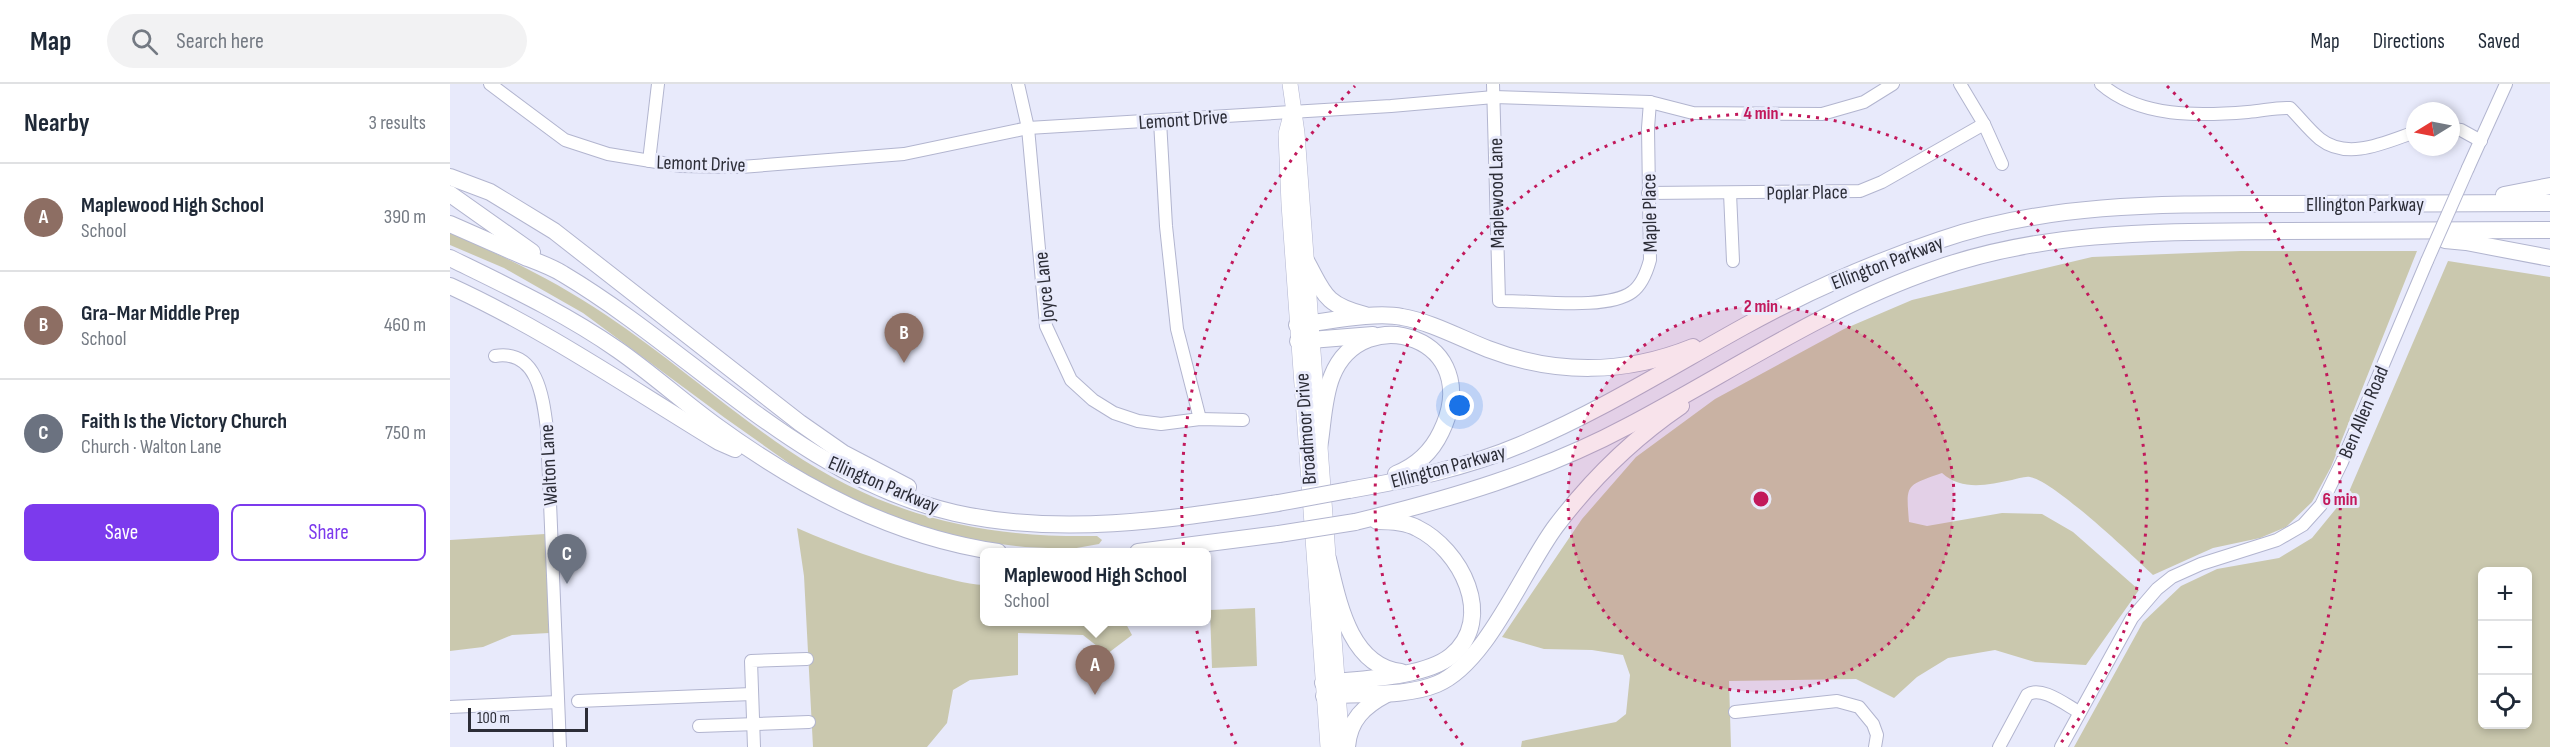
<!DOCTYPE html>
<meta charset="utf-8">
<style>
body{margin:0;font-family:"Sofia Sans Condensed",sans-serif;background:#f2f2f3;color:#1f2937}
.controls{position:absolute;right:18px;bottom:18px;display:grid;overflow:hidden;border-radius:9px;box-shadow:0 3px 9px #0003}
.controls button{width:54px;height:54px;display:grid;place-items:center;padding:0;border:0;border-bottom:2px solid #e0e1e3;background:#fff;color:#1f2937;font:30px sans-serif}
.compass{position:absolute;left:1956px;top:18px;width:54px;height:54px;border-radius:50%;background:#fff;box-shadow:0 3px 9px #0003;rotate:260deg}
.scale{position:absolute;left:18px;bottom:15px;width:120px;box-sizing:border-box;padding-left:6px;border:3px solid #2c2d37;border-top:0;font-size:16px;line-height:21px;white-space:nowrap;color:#2c2d37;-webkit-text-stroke:4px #e8eafb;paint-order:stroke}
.you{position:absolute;left:1010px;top:322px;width:21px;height:21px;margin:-15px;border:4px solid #fff;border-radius:50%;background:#1a73e8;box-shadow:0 0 0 9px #1a73e833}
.badge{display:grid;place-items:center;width:39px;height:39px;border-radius:50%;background:#7c3aed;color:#fff;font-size:20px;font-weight:700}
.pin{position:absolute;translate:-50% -50px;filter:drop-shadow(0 2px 3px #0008)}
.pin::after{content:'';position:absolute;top:32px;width:21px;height:18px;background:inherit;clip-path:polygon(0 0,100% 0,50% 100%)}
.popup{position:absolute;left:530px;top:464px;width:231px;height:78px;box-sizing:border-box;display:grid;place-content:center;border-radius:9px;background:#fff;filter:drop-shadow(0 2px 4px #0005);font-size:20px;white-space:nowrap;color:#747a83}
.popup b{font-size:22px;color:#1f2937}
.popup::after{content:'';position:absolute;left:50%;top:100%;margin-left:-12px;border:12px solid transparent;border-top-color:#fff}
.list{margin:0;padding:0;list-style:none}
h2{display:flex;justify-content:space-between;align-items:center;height:78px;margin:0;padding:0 24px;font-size:26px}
h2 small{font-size:20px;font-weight:400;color:#747a83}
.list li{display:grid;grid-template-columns:39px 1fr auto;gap:18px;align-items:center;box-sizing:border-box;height:108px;padding:0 24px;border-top:2px solid #e0e1e3}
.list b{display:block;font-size:22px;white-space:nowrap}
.list p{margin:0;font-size:20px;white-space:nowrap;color:#747a83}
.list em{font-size:20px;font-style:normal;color:#747a83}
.actions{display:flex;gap:12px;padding:18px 24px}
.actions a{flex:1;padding:14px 0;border:2px solid #7c3aed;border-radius:9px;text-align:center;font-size:21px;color:#7c3aed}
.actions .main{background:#7c3aed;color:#fff}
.icon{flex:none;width:33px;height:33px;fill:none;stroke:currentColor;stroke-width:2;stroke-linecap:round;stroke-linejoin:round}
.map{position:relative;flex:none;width:2100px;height:663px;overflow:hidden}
header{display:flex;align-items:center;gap:36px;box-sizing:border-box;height:84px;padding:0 30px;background:#fff;border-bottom:2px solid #e0e1e3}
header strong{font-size:28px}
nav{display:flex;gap:33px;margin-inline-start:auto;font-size:21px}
.search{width:420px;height:54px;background:#f2f2f3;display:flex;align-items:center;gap:15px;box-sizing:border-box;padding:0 21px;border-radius:33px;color:#747a83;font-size:22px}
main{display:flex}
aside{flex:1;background:#fff}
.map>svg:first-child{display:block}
</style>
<header>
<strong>Map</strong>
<div class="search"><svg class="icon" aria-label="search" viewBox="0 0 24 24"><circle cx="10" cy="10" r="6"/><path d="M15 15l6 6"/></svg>Search here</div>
<nav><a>Map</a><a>Directions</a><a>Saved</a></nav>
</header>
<main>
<aside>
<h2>Nearby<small>3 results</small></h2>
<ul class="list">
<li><span class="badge" style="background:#8d6e63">A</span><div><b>Maplewood High School</b><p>School</p></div><em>390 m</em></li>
<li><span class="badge" style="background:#8d6e63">B</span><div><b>Gra-Mar Middle Prep</b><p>School</p></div><em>460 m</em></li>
<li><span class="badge" style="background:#6b7280">C</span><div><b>Faith Is the Victory Church</b><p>Church · Walton Lane</p></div><em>750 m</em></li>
</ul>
<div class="actions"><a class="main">Save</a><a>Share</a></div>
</aside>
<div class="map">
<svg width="2100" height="663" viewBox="0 0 2100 663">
<rect width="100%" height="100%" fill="#e8eafb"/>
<!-- green -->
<g fill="#cac8ae" fill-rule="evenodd">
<path d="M 0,149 C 54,172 107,198 156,231 C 219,273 276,324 338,366 C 436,432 530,454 647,452 L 652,456 L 649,460 L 621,465 L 575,463 L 518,456 L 473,445 L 374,404 L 275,334 L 133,229 L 54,184 L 0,161 Z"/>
<path d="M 1791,167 L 1967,167 L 1881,383 L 1862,418 L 1836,443 L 1810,454 L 1763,464 L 1703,491 C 1682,471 1604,397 1580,393 C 1575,392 1567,395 1562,396 C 1537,401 1512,407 1492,389 C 1455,402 1456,400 1459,438 L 1477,442 L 1552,429 L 1592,430 L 1623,448 L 1689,506 L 1636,581 L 1585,578 L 1545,566 L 1498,574 L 1467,593 L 1444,614 L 1406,595 L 1279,597 L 1281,663 L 1071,663 L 1072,657 L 1166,638 L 1176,630 L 1180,591 L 1173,571 L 1142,566 L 1094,565 L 1052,553 L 1132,435 L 1186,373 L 1265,315 L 1394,245 L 1462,216 L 1642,173 Z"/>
<path d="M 1998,177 L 2100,193 L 2100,663 L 1624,663 L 1693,538 L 1731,502 L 1767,485 L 1829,474 L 1862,454 L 1898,410 ZM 2032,488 L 2078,488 L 2078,640 L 2032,640 Z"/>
<path d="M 347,444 C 390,463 434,478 479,490 C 497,494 515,500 534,501 L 534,538 L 675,538 L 682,551 L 657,570 L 633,551 L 568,549 L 568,591 L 520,596 L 503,606 L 497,639 L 477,663 L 363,663 L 354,492 Z"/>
<path d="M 95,450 L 99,549 L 62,551 L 33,563 L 0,567 L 0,456 Z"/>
<path d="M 805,524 L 807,582 L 762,584 L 760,526 Z"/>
</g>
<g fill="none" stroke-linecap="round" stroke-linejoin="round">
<defs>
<g id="minor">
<path d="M 40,0 L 115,56 L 158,70 L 231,82 L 291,83 L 454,70 L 578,44 L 941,22 L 1044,13 L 1200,18 L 1243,29 L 1372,30 L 1414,18 L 1443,0"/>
<path d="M 568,0 L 578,44 L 596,242 L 621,296 L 643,316 L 664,329 L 688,337 L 711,340 L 750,335 L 793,336"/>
<path d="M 1043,0 L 1049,217 C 1083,216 1156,227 1182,208 C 1192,201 1197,187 1200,176 L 1198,44 L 1200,18"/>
<path d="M 1510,0 L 1534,40 L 1552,80"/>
<path d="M 1651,0 C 1690,34 1749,32 1798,28 C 1813,27 1826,23 1840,24 C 1850,34 1859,46 1870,55 C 1898,77 1936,58 1965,48"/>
<path d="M 710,37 L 716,142 L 727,245 L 750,335"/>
<path d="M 2001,45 L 2011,46 L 2031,57"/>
<path d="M 199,77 L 208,0"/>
<path d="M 2018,84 L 2056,0"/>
<path d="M 1198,109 L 1410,107 L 1432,98 L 1534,40"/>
<path d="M 1280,109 L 1283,177"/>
<path d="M 45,272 C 88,265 93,314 97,345 L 110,663"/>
<path d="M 128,617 L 302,610"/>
<path d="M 0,623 L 108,618"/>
<path d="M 1285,628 L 1387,617 L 1409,623 L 1423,640 L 1427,651 L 1425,663"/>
<path d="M 249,642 L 359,638"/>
<path d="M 304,663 L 301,577 L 357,575"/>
<path d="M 1549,663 L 1577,611 C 1591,601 1616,621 1629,628"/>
<path d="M 1611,663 L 1682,534 L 1707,505 L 1722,493 L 1751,480 L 1827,456 L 1853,441 L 1871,421 L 1892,378 L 1977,177"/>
</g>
<g id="major">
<path d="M 840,0 L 847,49 L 892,663"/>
<path d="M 841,31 L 836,50 L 839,120 L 878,663"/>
</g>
<g id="highway">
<path d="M 0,93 L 40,108 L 104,147 L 350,339 L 393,369 L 458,403"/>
<path d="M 0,110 L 82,168"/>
<path d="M 2054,111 L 2100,102"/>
<path d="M 0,140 C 25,151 50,162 75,173 C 88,178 102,183 113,190 C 244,268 351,394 505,429 C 612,453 723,435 828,419"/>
<path d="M 1995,156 L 2016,158 L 2100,174"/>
<path d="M 854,173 C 874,208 872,220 915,231"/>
<path d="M 0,174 C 57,202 115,229 168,266 C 201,289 232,317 265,341 C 350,403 444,453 548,468"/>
<path d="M 0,202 C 94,245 180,304 269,358 L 285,365"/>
<path d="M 847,241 C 876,238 924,227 952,233 C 981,238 1010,254 1038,265 C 1106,291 1176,290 1243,263"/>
<path d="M 848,257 L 923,251"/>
<path d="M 869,364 C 873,341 873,314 882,292 C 913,215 1037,254 991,348 C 982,367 966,382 946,390"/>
<path d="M 899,406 C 956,396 1016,384 1070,361 C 1149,328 1219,284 1293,243 C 1356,208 1422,179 1490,156 C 1601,118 1718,120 1834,120 C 1923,120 2011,119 2100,119"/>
<path d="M 905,438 C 1000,415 1092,388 1178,342 C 1279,289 1377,222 1486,185 C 1599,145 1718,148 1835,147 C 1924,147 2012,147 2100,146"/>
<path d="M 688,468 L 829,450"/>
<path d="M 878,475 C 888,516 899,582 951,588"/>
<path d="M 873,599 C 908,595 974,594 1001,572 C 1047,534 1010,465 967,444 C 956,438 940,437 927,437"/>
<path d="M 874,612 C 910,608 953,614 987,600 C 1037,579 1073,486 1106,442 C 1141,396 1184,354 1231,322"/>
<path d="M 897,663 C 899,636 914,622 937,610"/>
</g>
</defs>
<!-- minor casing -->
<use href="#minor" stroke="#b2b5cf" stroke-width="14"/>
<!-- major casing -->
<use href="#major" stroke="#b2b5cf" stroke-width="16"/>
<!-- highway casing -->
<use href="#highway" stroke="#b2b5cf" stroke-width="18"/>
<!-- minor -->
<use href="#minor" stroke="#fff" stroke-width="12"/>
<!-- major -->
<use href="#major" stroke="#fff" stroke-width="15"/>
<!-- highway -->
<use href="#highway" stroke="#fff" stroke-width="16"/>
<defs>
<path id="minor-bridge" d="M 1977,177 L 2018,84"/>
<g id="highway-bridge">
<path d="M 828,419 L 899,406"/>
<path d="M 829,450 L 905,438"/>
</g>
</defs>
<!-- minor-bridge casing -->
<use href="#minor-bridge" stroke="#b2b5cf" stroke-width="14" stroke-linecap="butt"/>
<!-- highway-bridge casing -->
<use href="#highway-bridge" stroke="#b2b5cf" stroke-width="18" stroke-linecap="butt"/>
<!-- minor-bridge -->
<use href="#minor-bridge" stroke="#fff" stroke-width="12"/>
<!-- highway-bridge -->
<use href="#highway-bridge" stroke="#fff" stroke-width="16"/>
</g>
<!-- distance rings -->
<circle cx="1311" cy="415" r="193" fill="#c2185b" fill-opacity=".12"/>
<g fill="none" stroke="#c2185b" stroke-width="3" stroke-dasharray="3 6">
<circle cx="1311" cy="415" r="193"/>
<path d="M1013 661A386 386 0 1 1 1609 661"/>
<path d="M786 660A579 579 0 0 1 905 2M1717 2A579 579 0 0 1 1836 660"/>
</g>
<g text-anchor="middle" stroke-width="6" stroke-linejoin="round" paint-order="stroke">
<!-- street labels -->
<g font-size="20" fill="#2c2d37" stroke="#e8eafb">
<text transform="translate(733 35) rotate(-4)" y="7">Lemont Drive</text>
<text transform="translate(251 79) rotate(2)" y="7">Lemont Drive</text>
<text transform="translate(1357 108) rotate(-1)" y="7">Poplar Place</text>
<text transform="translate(1046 109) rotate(-91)" y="7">Maplewood Lane</text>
<text x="1915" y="127">Ellington Parkway</text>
<text transform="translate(1199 129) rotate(-91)" y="7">Maple Place</text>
<text transform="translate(1437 178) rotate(-21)" y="7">Ellington Parkway</text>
<text transform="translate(594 203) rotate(-96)" y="7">Joyce Lane</text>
<text transform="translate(1913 328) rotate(-67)" y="7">Ben Allen Road</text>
<text transform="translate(855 345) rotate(-94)" y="7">Broadmoor Drive</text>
<text transform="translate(98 381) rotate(-93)" y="7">Walton Lane</text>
<text transform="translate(998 382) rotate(-15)" y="7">Ellington Parkway</text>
<text transform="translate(434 400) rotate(23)" y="7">Ellington Parkway</text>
</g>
</g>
<circle cx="1311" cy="415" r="9" fill="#c2185b" stroke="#e8eafb" stroke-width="3"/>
<g font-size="18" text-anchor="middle" font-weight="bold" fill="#c2185b" stroke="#e8eafb" stroke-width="6" stroke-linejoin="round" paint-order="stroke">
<text x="1311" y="35">4 min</text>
<text x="1311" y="228">2 min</text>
<text x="1890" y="421">6 min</text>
</g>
</svg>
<div class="controls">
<button>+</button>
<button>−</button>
<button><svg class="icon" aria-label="locate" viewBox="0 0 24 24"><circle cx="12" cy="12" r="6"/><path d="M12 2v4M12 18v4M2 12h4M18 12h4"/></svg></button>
</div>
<svg class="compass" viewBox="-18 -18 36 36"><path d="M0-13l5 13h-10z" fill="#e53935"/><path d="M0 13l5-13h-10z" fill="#747a83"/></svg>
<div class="scale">100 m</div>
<div class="you"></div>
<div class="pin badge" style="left:645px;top:611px;background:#8d6e63">A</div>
<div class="popup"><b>Maplewood High School</b>School</div>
<div class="pin badge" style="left:454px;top:279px;background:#8d6e63">B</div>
<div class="pin badge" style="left:117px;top:500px;background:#6b7280">C</div>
</div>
</main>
